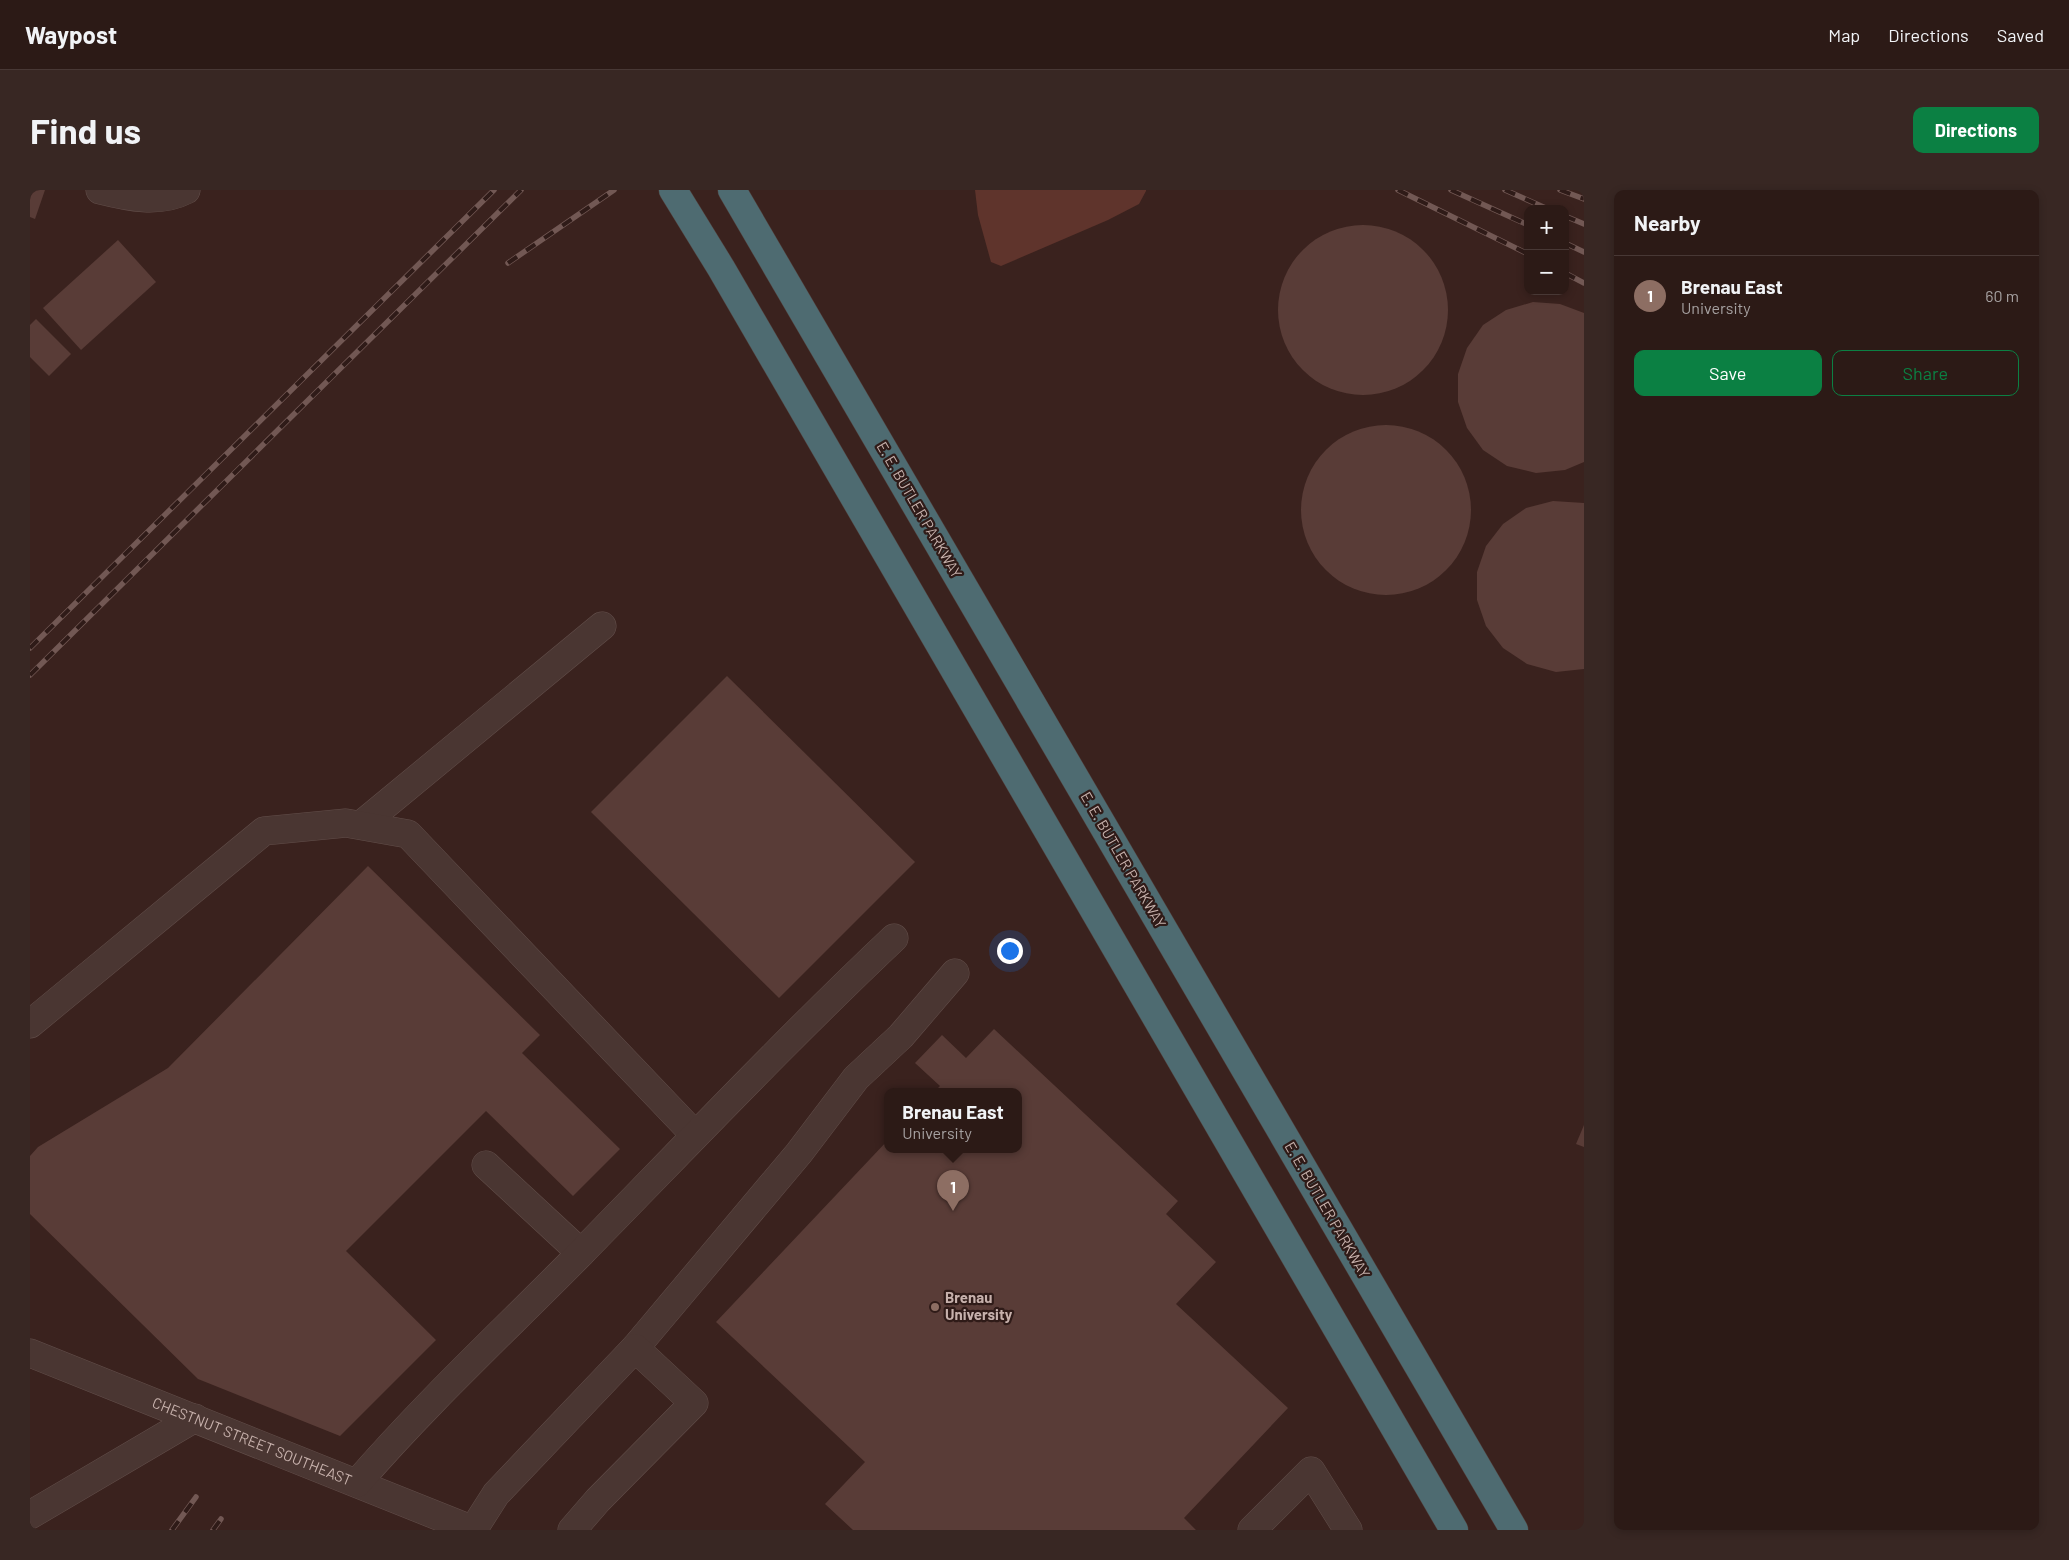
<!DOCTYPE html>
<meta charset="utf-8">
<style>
body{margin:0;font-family:Barlow,sans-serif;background:#382723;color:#f1f3f6}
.controls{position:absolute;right:15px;top:15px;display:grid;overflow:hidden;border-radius:10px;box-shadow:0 2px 8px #0003}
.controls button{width:45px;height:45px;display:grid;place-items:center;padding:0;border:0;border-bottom:1px solid #483835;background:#2c1a16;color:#f1f3f6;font:25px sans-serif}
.you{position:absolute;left:979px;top:760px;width:18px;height:18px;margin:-12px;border:4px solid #fff;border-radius:50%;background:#1a73e8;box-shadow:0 0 0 8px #1a73e833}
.badge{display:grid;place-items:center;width:32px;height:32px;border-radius:50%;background:#0b8043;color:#fff;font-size:16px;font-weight:700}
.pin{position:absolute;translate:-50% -41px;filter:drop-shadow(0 1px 2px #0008)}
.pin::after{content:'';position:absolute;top:26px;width:18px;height:15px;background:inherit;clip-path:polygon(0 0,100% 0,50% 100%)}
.popup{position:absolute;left:854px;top:898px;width:138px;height:65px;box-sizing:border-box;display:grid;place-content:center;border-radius:10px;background:#2c1a16;filter:drop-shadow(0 1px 4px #0005);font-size:16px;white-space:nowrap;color:#a6a1a1}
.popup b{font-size:19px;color:#f1f3f6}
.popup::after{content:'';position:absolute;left:50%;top:100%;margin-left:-10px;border:10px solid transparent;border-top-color:#2c1a16}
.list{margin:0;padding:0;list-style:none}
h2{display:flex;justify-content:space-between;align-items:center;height:65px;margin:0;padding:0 20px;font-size:21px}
h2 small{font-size:16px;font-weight:400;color:#a6a1a1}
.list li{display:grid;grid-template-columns:32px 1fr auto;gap:15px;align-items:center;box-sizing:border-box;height:80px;padding:0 20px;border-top:1px solid #483835}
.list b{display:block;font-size:19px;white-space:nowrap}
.list p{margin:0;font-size:16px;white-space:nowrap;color:#a6a1a1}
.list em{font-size:16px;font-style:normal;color:#a6a1a1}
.actions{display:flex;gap:10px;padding:15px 20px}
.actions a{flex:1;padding:11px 0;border:1px solid #0b8043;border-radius:10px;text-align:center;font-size:18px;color:#0b8043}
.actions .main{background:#0b8043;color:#fff}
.map{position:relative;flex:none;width:1554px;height:1340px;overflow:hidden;border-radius:10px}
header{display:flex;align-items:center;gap:30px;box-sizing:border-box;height:70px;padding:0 25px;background:#2c1a16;border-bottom:1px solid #483835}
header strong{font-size:24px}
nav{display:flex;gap:28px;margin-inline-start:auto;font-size:18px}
.intro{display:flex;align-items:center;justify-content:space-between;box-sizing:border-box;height:120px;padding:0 30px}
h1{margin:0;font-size:35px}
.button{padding:12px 22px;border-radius:10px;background:#0b8043;color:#fff;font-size:18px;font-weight:700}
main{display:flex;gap:30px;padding:0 30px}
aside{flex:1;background:#2c1a16;border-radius:10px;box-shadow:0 2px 8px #0003}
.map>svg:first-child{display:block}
</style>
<header>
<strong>Waypost</strong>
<nav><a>Map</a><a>Directions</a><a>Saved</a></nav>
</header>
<div class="intro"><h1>Find us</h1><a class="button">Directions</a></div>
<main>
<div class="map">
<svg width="1554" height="1340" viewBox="0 0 1554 1340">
<rect width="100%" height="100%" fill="#3a221e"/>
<!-- water -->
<path fill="#5f342c" d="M 945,0 L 1116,0 L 1116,1 L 1109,14 L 1078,30 L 971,76 L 961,72 L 948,25 Z"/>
<!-- building -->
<g fill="#593c37">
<path d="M 0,0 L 15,0 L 5,29 L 0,27 Z"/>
<circle cx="1333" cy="120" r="85"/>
<path d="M 88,50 L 126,92 L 51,160 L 13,118 Z"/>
<path d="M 1503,112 L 1530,114 L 1554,123 L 1554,272 L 1535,280 L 1506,283 L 1477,276 L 1453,260 L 1437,238 L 1428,212 L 1428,184 L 1437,158 L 1453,135 L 1476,120 Z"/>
<path d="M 6,129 L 41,164 L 19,186 L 0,167 L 0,135 Z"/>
<circle cx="1356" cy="320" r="85"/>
<path d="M 1523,311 L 1554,313 L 1554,479 L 1526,482 L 1497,474 L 1473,458 L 1456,436 L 1447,410 L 1447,382 L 1456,356 L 1473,334 L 1496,318 Z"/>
<path d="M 697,486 L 885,672 L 749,808 L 561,622 Z"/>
<path d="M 338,676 L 510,845 L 492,863 L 590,959 L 543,1006 L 456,921 L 316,1061 L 406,1150 L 310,1246 L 168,1189 L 0,1024 L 0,966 L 8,957 L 138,878 Z"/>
<path d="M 964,839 L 1148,1011 L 1136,1024 L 1186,1072 L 1146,1114 L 1258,1218 L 1154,1328 L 1166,1340 L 823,1340 L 795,1314 L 835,1272 L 686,1132 L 858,950 L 858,960 L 988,960 L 988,902 L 904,902 L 910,896 L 885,873 L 912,845 L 936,868 Z"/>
<path d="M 1554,935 L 1554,957 L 1546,954 Z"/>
</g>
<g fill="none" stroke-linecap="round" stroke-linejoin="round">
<defs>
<g id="minor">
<path d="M 70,0 C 98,7 129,14 156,0"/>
<path d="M 331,635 L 572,436"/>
<path d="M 0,834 L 234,641 L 316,633 L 378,644 L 665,945"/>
<path d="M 456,975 L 551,1063"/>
<path d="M 605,1158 L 769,963 L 826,888 L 871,846 L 925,783"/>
<path id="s1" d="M 0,1163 L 443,1340 L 466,1304 L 605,1158 L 664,1213 L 568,1310 L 542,1340"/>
<path d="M 327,1293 C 397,1212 475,1140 550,1064 C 654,958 756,850 864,748"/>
<path d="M 0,1325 L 165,1228"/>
<path d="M 1222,1340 L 1281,1281 L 1318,1340"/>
</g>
<g id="highway">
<path d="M 643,0 L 691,78 L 1424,1340"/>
<path d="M 702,0 L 1484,1340"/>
</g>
</defs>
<!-- minor casing -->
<use href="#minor" stroke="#624e4a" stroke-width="29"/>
<!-- highway casing -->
<use href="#highway" stroke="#523e3a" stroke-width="29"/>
<!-- minor -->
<use href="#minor" stroke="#4a3632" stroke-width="28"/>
<!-- highway -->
<use href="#highway" stroke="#4e6b71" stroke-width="28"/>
<defs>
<g id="rail">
<path d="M 1368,0 L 1498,64"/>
<path d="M 1421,0 L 1498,35"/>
<path d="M 1475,0 L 1518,19"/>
<path d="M 1530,0 L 1554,9"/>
<path d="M 1535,26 L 1554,34"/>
<path d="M 1535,53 L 1554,62"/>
<path d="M 478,73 L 584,0"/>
<path d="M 1535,83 L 1554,93"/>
<path d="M 0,458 L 464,0"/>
<path d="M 0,485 L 491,0"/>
<path d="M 142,1340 L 166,1307"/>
<path d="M 183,1340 L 191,1329"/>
</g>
</defs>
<!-- rail casing -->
<use href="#rail" stroke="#725854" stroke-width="5.5"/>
<!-- rail -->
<use href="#rail" stroke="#2f1b18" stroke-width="4" stroke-dasharray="11" stroke-linecap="butt"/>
</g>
<!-- markers -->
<circle fill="#8d6e63" stroke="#2f1b18" stroke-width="2" cx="905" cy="1117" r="5"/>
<g text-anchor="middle" stroke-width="4.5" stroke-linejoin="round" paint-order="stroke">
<!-- street labels -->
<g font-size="15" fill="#c7b1ac" stroke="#2f1b18">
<text transform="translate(889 320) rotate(60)" y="5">E. E. BUTLER PARKWAY</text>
<text transform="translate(1093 670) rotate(60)" y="5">E. E. BUTLER PARKWAY</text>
<text transform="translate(1297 1020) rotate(60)" y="5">E. E. BUTLER PARKWAY</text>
<text dy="5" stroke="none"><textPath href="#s1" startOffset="239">CHESTNUT STREET SOUTHEAST</textPath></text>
</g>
<!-- poi labels -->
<g font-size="15" font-weight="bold" fill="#c7b1ac" stroke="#2f1b18" text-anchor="start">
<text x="915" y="1113">Brenau<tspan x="915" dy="17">University</tspan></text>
</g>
</g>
</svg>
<div class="controls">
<button>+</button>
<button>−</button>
</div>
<div class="you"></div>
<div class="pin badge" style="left:923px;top:1021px;background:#8d6e63">1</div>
<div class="popup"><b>Brenau East</b>University</div>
</div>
<aside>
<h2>Nearby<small></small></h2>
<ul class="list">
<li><span class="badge" style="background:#8d6e63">1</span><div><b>Brenau East</b><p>University</p></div><em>60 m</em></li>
</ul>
<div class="actions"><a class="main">Save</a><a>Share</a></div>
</aside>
</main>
